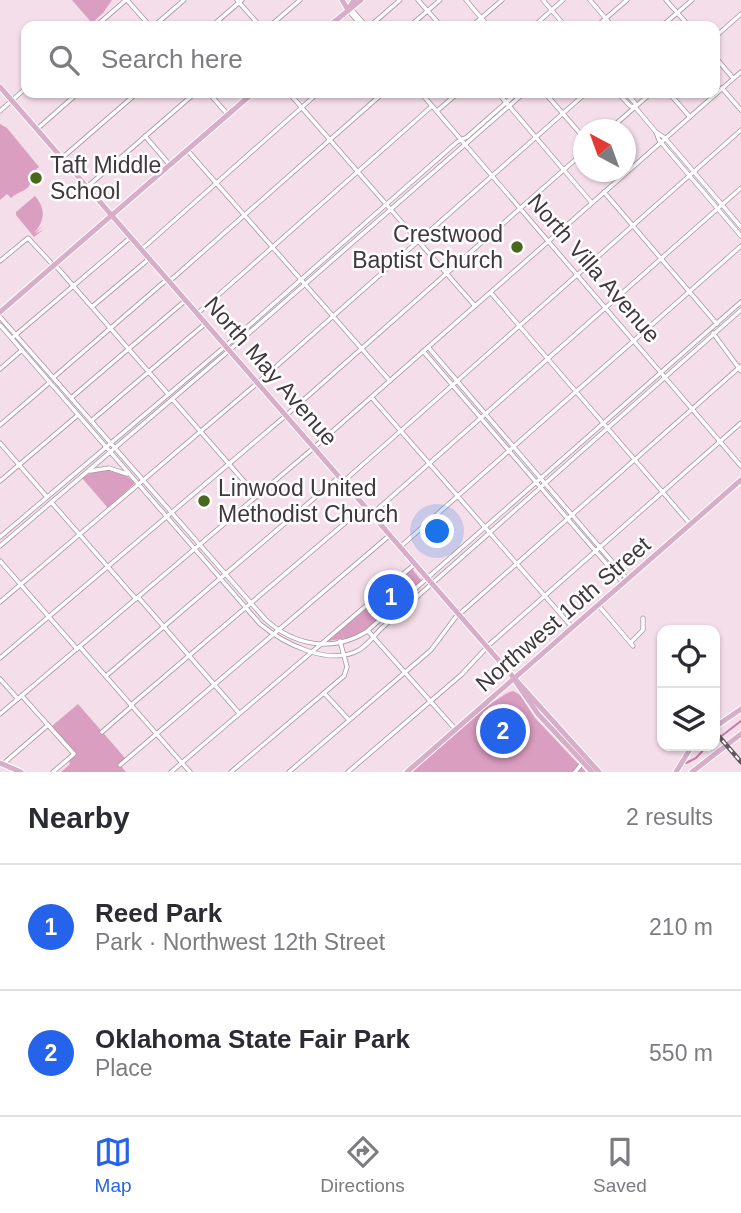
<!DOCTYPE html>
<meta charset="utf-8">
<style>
body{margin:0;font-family:Arial,sans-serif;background:#f2f2f3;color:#2b2b33}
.controls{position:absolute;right:21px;bottom:21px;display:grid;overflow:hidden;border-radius:14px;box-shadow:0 2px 5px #0004}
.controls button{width:63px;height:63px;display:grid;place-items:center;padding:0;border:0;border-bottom:2px solid #e1e1e2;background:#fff;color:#2b2b33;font:35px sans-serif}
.compass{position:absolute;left:573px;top:119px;width:63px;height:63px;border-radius:50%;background:#fff;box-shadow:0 2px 5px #0004;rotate:319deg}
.you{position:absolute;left:438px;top:532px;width:24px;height:24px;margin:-18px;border:5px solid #fff;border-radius:50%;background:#1a73e8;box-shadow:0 0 0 10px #1a73e833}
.badge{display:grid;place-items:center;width:46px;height:46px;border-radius:50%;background:#2563eb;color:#fff;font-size:23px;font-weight:700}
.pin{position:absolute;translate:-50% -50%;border:4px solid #fff;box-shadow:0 2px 7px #0006}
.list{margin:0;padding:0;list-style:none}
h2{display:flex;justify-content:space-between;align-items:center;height:91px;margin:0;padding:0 28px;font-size:30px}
h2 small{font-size:23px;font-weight:400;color:#7c7c81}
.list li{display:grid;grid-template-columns:46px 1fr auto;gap:21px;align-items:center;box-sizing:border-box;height:126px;padding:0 28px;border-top:2px solid #e1e1e2}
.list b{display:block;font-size:26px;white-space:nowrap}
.list p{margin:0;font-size:23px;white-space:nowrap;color:#7c7c81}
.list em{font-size:23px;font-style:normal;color:#7c7c81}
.icon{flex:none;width:38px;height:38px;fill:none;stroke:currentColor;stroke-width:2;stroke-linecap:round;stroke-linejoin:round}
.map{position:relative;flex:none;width:741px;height:772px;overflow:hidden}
.search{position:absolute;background:#fff;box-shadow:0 2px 5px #0004;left:21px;right:21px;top:21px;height:77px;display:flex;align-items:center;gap:18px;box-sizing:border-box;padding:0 24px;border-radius:14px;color:#7c7c81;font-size:26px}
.sheet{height:343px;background:#fff}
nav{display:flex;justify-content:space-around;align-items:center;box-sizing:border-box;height:98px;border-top:2px solid #e1e1e2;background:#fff;font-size:19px;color:#7c7c81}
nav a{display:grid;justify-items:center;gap:4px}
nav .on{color:#2563eb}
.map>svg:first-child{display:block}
</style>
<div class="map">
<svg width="741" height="772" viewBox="0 0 741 772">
<rect width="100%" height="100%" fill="#f4deea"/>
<!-- green -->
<g fill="#da9ec1">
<path d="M 72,0 L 112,0 L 103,13 L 92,23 Z"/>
<path d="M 0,124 L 7,128 L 39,167 L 31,174 C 33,192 21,189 11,198 L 7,194 L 0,200 Z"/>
<path d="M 35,196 C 46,209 45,221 34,233 L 43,226 L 35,234 L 44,229 L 34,237 L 16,215 L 16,212 Z"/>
<path d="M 106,469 L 122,472 L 135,483 L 108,508 L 82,478 L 91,473 Z"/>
<path d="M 412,569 L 422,581 L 365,631 L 354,637 L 328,641 Z"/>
<path d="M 513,691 L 520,695 L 535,718 L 586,772 L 411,772 C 430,756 494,695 513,691 Z"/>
<path d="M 78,704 L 125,758 L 119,764 L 126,772 L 61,772 L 70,764 L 69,761 L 76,754 L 52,726 Z"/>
</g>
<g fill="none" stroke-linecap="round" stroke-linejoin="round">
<!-- stream -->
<g stroke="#c679a8" stroke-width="2">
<path d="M 715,741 L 741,721"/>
<path d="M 686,763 L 696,758 L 707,746"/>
</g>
<defs>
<g id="minor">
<path d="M 127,0 L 150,26"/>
<path d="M 237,0 L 260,26"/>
<path d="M 418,0 L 441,26"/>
<path d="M 466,0 L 488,26"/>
<path d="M 543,0 L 565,26"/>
<path d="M 590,0 L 612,26"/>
<path d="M 666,0 L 689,26"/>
<path d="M 351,9 L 366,26"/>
<path d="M 348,10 L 362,26"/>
<path d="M 96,26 L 126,0"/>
<path d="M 154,26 L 184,0"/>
<path d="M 212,26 L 242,0"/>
<path d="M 270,26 L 300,0"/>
<path d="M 370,26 L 400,0"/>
<path d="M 410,26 L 440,0"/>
<path d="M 472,26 L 502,0"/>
<path d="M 534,26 L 563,0"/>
<path d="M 597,26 L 627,0"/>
<path d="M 662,26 L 692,0"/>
<path d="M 715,37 L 741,14"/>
<path d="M 715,57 L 733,78"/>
<path d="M 722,88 L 741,110"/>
<path d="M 209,93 L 228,115"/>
<path d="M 289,93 L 475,306"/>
<path d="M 421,93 L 741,466"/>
<path d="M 498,93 L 592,203"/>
<path d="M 545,93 L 584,138"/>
<path d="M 618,93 L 630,106 L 635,107"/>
<path d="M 626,93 L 635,103 L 635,107 L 656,132 L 659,140 L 741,236"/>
<path d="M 669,93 L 690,117"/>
<path d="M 0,111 L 26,88"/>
<path d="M 437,111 L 458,93"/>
<path d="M 37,129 L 78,93"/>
<path d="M 609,130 L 651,93"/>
<path d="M 656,132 L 665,138 L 741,227"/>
<path d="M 145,136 L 169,164"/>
<path d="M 188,151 L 390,381"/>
<path d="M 62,158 L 137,93"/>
<path d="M 612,172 L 619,179"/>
<path d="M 87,187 L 195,93"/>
<path d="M 604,192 L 717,324"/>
<path d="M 142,249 L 318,93"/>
<path d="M 0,261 L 28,238 L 54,266"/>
<path d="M 55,265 L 168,394"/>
<path d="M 491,293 L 691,525"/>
<path d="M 93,306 L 150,258"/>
<path d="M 198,313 L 432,106"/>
<path d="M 0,317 L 265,619 C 293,645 331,653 366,632 L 741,302"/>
<path d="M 0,325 L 260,624 C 283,643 329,667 359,650 C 368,645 375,634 383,627 L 741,310"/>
<path d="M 713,333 L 741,371"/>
<path d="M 12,338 L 131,237"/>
<path d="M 428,347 L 627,579"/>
<path d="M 423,351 L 623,583"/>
<path d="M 0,369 L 22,350"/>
<path d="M 54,377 L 164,282 L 172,279 L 383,93"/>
<path d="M 71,398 L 186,300"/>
<path d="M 372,398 L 572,627"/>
<path d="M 173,400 L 257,496"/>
<path d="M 91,421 L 206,323"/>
<path d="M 0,425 L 49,383"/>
<path d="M 0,443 L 47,497"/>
<path d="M 90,471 L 109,468 L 127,474"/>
<path d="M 0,481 L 78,415"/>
<path d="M 344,481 L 741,130"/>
<path d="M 52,503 L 136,599"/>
<path d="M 372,514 L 741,188"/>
<path d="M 0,537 L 228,344 L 457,142 L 467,137 L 517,93"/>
<path d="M 0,546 L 225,354 L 524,93"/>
<path d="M 400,547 L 741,246"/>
<path d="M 0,561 L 77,649"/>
<path d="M 138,597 L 239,713"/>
<path d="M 0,602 L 254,386 L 586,93"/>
<path d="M 599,606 L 633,646"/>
<path d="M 368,631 L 456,730"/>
<path d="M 631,642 L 643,630 L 643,618"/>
<path d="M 80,647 L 190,772"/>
<path d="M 0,658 L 283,418 L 584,152"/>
<path d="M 106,676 L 339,477"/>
<path d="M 0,679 L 18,699"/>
<path d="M 324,693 L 349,720"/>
<path d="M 22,696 L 74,754 L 53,772"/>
<path d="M 131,705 L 365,506"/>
<path d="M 0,714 L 310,451 L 741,72"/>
<path d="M 102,732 L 132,706"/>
<path d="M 3,764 L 48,725"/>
<path d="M 120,765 L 390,535"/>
<path d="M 171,772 L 415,564"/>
<path d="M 231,772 L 344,676 L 347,667 L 340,641"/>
<path d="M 289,772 L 431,650 L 455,618 L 741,366"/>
<path d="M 348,772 L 461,675 L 490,644 L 741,423"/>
<path d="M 575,772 L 584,761"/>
</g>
<g id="major">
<path d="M 342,0 L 348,10"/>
<path d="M 348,10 L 354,0"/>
<path d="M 329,26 L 361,0"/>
<path d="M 0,87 L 515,679 L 599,772"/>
<path d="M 0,312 L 253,93"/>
<path d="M 516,682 L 538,714 L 592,772"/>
<path d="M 715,727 L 741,709"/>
<path d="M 0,763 L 21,772"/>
<path d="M 407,772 L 741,480"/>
<path d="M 676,772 L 692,746"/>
<path d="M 692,772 L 741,734"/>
</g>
</defs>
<!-- minor casing -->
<use href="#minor" stroke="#a994a0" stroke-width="5"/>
<!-- major casing -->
<use href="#major" stroke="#fff" stroke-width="7"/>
<!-- minor -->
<use href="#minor" stroke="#fff" stroke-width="3.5"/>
<!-- major -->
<use href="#major" stroke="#d7adc7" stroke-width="5"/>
<defs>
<path id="rail" d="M 716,733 L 741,762"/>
</defs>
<!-- rail casing -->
<use href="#rail" stroke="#62575e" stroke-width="4.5"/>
<!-- rail -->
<use href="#rail" stroke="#fff" stroke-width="2" stroke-dasharray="5" stroke-linecap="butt"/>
</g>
<!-- markers -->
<g fill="#48681e" stroke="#fff" stroke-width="2.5">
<circle cx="36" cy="178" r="7"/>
<circle cx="517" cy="247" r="7"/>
<circle cx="204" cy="501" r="7"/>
</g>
<g text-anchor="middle" stroke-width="5" stroke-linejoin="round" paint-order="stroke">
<!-- poi labels -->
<g font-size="23" fill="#40383d" stroke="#fff" text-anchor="start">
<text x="50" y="173">Taft Middle<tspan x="50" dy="26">School</tspan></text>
<text x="503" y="242" text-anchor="end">Crestwood<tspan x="503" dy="26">Baptist Church</tspan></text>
<text x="218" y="496">Linwood United<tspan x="218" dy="26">Methodist Church</tspan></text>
</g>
<!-- street labels -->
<g font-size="23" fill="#40383d" stroke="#fff">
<text transform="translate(594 268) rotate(49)" y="8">North Villa Avenue</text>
<text transform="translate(271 371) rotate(49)" y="8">North May Avenue</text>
<text transform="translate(563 614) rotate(-41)" y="8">Northwest 10th Street</text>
</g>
</g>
</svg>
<div class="controls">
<button><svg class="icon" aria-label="locate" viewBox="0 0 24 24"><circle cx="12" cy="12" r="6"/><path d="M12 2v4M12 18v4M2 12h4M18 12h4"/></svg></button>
<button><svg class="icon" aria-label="layers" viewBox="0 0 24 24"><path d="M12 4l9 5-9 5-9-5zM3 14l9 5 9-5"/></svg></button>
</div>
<svg class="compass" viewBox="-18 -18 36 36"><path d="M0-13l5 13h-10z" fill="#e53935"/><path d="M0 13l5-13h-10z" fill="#7c7c81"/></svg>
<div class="you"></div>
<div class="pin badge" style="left:391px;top:597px">1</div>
<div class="pin badge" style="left:503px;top:731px">2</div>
<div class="search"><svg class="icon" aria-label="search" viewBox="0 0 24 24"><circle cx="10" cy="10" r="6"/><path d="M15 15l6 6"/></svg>Search here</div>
</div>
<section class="sheet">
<h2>Nearby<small>2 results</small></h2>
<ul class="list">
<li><span class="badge">1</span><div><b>Reed Park</b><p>Park · Northwest 12th Street</p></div><em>210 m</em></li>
<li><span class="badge">2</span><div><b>Oklahoma State Fair Park</b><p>Place</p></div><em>550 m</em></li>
</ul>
</section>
<nav>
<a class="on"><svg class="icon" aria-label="map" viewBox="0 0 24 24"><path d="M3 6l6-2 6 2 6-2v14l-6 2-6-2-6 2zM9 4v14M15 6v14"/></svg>Map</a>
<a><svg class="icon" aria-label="directions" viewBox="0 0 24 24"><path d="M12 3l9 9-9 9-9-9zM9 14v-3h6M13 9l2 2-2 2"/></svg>Directions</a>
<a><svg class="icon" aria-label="saved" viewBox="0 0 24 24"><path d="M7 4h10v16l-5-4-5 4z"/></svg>Saved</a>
</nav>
